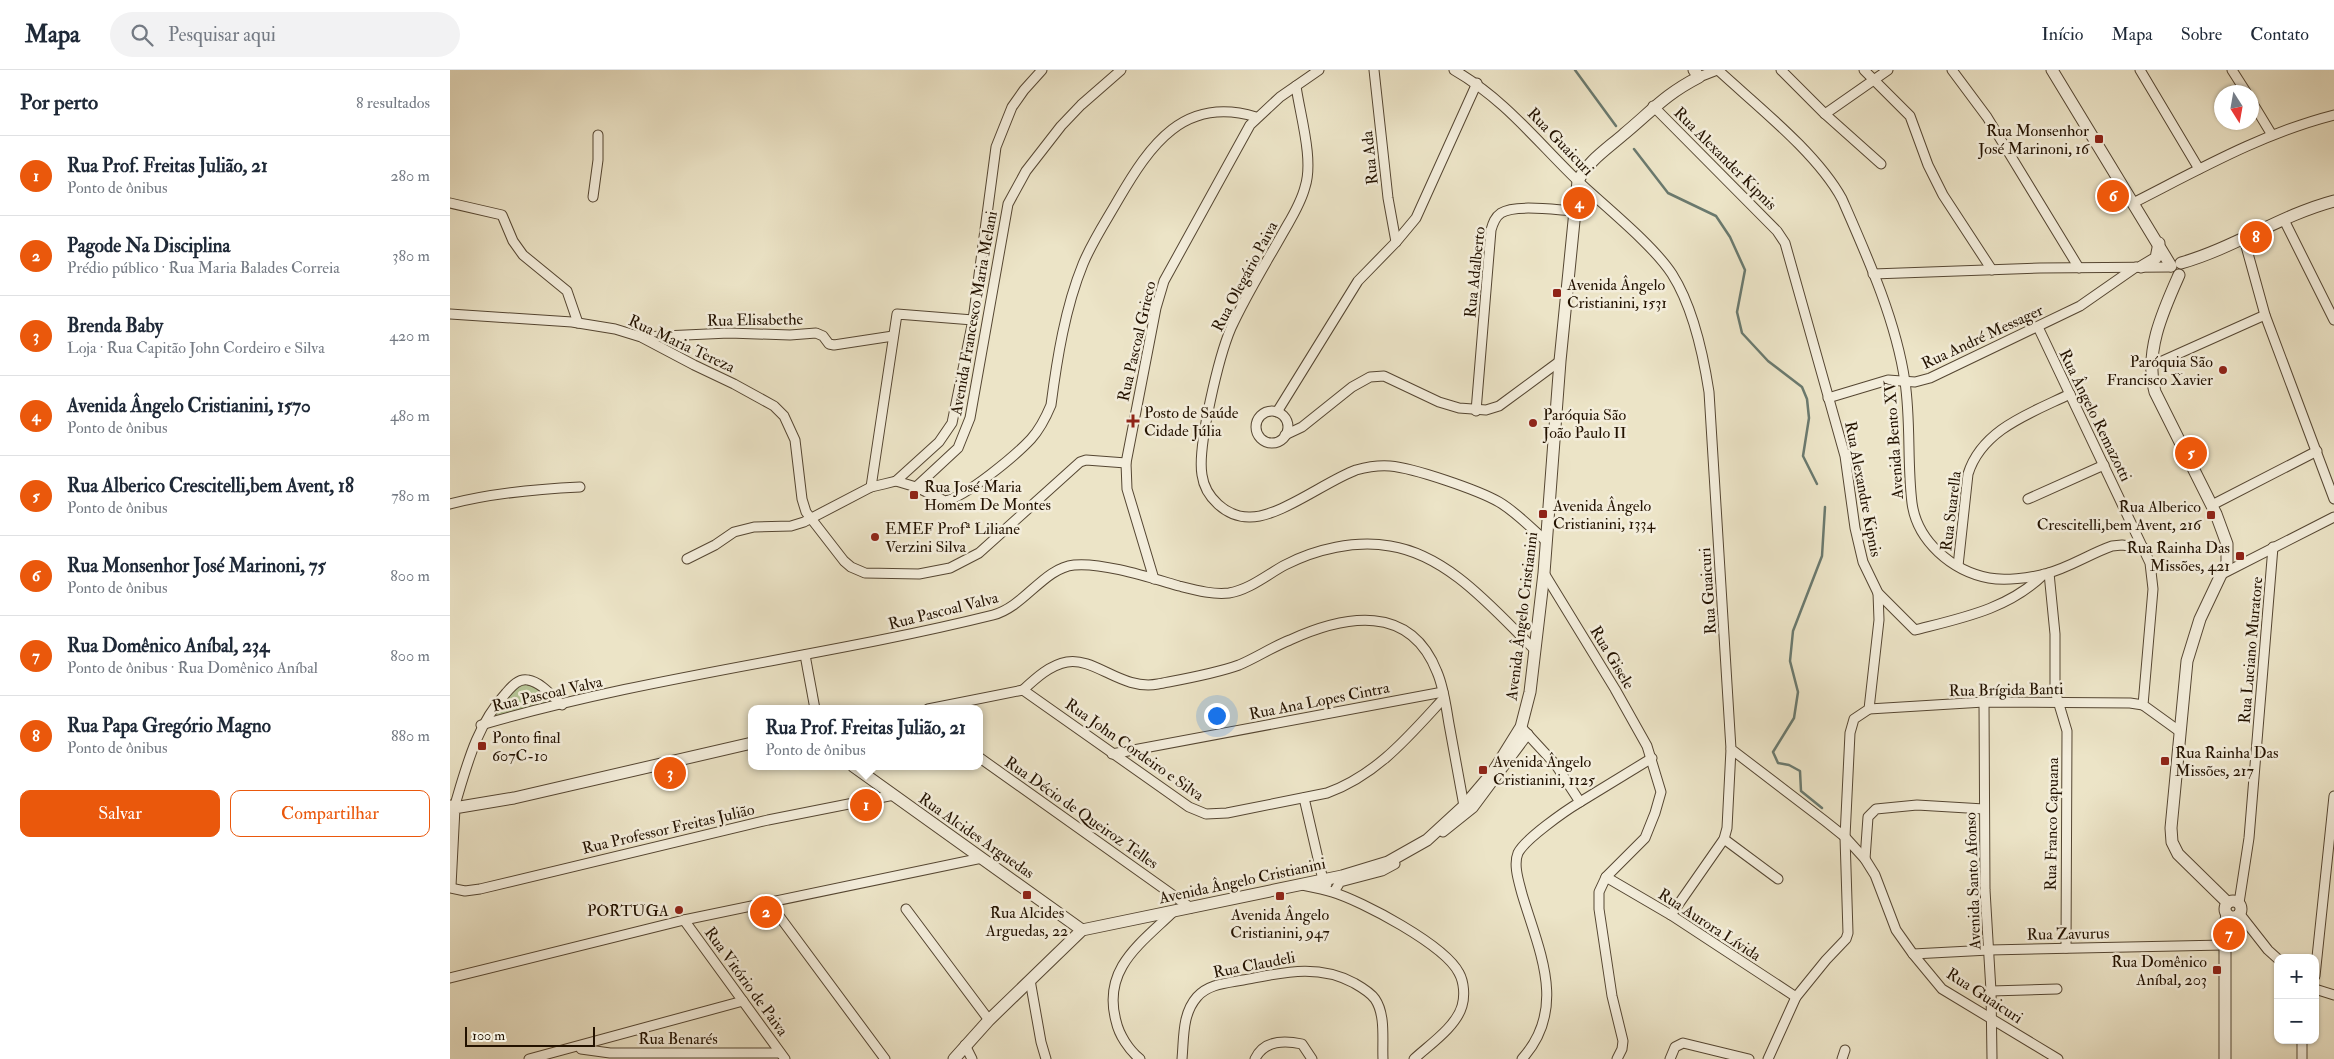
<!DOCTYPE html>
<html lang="pt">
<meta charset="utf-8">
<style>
body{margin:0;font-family:"IM FELL Double Pica",serif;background:#f2f2f3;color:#1f2937}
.controls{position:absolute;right:15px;bottom:15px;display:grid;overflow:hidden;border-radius:10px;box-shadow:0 1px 4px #0004}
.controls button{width:45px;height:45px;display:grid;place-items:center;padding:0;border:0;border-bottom:1px solid #e0e1e3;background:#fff;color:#1f2937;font:25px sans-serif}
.compass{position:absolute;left:1764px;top:15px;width:45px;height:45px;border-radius:50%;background:#fff;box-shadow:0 1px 4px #0004;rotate:169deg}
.scale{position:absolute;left:15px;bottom:12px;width:130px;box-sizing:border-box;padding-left:5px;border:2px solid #231200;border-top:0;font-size:14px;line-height:18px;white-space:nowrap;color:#231200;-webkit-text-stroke:4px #f3eddb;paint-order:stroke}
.you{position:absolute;left:766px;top:645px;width:18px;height:18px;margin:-12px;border:4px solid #fff;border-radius:50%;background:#1a73e8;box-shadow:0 0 0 8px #1a73e833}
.badge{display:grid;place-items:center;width:32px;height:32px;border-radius:50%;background:#ea580c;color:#fff;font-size:16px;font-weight:700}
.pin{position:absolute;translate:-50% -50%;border:2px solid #fff;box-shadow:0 1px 5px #0006}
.popup{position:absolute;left:298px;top:635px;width:235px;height:65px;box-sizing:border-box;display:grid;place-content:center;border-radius:10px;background:#fff;filter:drop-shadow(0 1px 4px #0005);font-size:16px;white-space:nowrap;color:#747a83}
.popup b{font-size:19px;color:#1f2937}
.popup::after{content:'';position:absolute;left:50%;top:100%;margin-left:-10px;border:10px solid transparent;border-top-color:#fff}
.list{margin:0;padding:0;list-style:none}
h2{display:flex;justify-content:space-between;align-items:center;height:65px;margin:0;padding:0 20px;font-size:21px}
h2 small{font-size:16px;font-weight:400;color:#747a83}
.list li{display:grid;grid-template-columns:32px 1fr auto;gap:15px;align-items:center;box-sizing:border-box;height:80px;padding:0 20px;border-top:1px solid #e0e1e3}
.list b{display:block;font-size:19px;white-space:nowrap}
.list p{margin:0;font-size:16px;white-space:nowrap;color:#747a83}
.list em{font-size:16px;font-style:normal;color:#747a83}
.actions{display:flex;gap:10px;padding:15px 20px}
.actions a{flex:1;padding:11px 0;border:1px solid #ea580c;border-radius:10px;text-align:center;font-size:18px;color:#ea580c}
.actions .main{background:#ea580c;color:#fff}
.icon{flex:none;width:28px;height:28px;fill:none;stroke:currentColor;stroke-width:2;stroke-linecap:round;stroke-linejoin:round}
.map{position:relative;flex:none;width:1884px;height:989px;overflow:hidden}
header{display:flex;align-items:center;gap:30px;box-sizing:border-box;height:70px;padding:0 25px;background:#fff;border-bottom:1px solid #e0e1e3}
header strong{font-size:24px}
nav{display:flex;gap:28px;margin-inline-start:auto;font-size:18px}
.search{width:350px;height:45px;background:#f2f2f3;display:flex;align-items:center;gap:12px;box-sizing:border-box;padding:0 18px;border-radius:28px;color:#747a83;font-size:19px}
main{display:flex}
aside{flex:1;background:#fff}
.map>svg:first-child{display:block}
</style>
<header>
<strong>Mapa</strong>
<div class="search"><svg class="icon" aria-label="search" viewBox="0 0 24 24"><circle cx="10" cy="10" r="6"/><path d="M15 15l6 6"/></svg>Pesquisar aqui</div>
<nav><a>Início</a><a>Mapa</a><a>Sobre</a><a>Contato</a></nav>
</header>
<main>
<aside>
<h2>Por perto<small>8 resultados</small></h2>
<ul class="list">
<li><span class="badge">1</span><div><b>Rua Prof. Freitas Julião, 21</b><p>Ponto de ônibus</p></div><em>280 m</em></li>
<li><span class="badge">2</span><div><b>Pagode Na Disciplina</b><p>Prédio público · Rua Maria Balades Correia</p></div><em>380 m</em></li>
<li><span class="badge">3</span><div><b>Brenda Baby</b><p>Loja · Rua Capitão John Cordeiro e Silva</p></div><em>420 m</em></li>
<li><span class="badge">4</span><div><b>Avenida Ângelo Cristianini, 1570</b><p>Ponto de ônibus</p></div><em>480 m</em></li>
<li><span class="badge">5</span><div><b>Rua Alberico Crescitelli,bem Avent, 18</b><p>Ponto de ônibus</p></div><em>780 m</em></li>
<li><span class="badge">6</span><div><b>Rua Monsenhor José Marinoni, 75</b><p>Ponto de ônibus</p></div><em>800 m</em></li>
<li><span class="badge">7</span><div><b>Rua Domênico Aníbal, 234</b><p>Ponto de ônibus · Rua Domênico Aníbal</p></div><em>800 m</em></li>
<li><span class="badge">8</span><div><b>Rua Papa Gregório Magno</b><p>Ponto de ônibus</p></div><em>880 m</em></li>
</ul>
<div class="actions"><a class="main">Salvar</a><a>Compartilhar</a></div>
</aside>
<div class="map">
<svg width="1884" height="989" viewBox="0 0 1884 989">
<rect width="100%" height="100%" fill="#ece4c7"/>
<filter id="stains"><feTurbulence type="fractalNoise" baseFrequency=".004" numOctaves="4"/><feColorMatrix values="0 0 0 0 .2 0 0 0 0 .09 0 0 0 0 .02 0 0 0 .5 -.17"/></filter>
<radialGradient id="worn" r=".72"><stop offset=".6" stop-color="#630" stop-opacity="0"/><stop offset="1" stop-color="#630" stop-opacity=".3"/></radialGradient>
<!-- green -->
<path fill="#b6c597" stroke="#6c6c4c" d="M 72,614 L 85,616 L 105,635 L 44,649 L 42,646 L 66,618 Z"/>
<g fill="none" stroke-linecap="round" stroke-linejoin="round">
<!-- stream -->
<g stroke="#6a796e" stroke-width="2.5">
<path d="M 1125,0 L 1166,56"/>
<path d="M 1184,79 L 1218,123 L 1266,146 L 1280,167 L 1295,200 L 1287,242 L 1292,263 L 1318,291 L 1352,317 L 1357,329 L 1359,348 L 1353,386 L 1367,414"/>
<path d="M 1372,738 L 1351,721 L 1350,701 L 1339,695 L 1328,693 L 1323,682 L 1344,648 L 1348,622 L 1340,591 L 1343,561 L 1372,486 L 1375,437"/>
</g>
<defs>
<g id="minor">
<path d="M 924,0 L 938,128 L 946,172"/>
<path d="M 1004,0 C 1056,30 1088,73 1130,113 C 1157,138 1203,175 1222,204 C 1243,237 1253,283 1259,322 L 1281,679 L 1375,751 L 1395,767 L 1415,789 L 1425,805 L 1446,860 L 1463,884 L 1492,919 L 1608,989"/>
<path d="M 1268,0 C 1307,36 1367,83 1392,129 C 1417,186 1446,250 1455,312 C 1461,352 1457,393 1462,433 C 1467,471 1502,501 1539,508 C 1555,511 1579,508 1595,504 C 1619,498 1639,484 1662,476 L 1672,475 L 1694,478"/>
<path d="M 1331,0 L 1375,44 L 1431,94"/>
<path d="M 1414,0 L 1460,46 L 1478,95 L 1493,125 L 1542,200"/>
<path d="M 1502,0 L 1537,47 L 1629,198"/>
<path d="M 1690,0 L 1749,99"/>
<path d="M 1782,0 L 1796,22"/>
<path d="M 1249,7 L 1267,0"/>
<path d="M 846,16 C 850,45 864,90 855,117 C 851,133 842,147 834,161 C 816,193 796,225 781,258 C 769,286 747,377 752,405 C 755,427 776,447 799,447 C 829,448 876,411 906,400 C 917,397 928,395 940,396 C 964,398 1028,420 1049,432 C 1066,442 1081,458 1096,471"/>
<path d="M 1802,32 L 1822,65"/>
<path d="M 1203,36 L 1327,161 L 1335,173 L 1395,386 L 1405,458 L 1413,492 L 1428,523 L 1465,560 C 1512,548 1559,539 1594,504"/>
<path d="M 1375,44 L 1438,0"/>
<path d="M 143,127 L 148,90 L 148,65"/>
<path d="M 0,133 L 52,145 L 63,171 L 73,185 L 117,221 L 128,253"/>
<path d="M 1683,133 C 1748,100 1813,63 1884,45"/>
<path d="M 1834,150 L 1884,250"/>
<path d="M 1794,169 L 1815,245 L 1884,429"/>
<path d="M 1423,204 L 1590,198 L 1721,197"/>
<path d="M 0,244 L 122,252 L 165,259 L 191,267 L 244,295 L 284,314 L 324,336 L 334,346 L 345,370 L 352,429 L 356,442 L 394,491 L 401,497 L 415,503 L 469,504 L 500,498 L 529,483 L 630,392 L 636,390 L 676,393"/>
<path d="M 1588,257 L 1700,493 L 1703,519 L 1693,635 L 1729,661"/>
<path d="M 192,267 L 279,263 L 340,265 L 366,263 L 373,266 L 379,274 L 384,275 L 443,266"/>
<path d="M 1701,296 L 1815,245"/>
<path d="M 1378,328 L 1438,310 L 1465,312 L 1480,308 L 1630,236 L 1686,197"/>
<path d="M 1026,341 L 1041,160 C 1043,153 1045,147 1051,143 C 1065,134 1106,140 1123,141"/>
<circle cx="822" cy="357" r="16"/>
<path d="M 827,342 L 908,211 L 946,172 L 966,148 L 1027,13"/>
<path d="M 835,365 L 852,357 L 902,317 L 920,307 L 934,306 L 989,332 L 1009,338 L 1036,340 L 1049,336 L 1110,291"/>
<path d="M 446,411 L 489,372 L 502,353 L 523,250 L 546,77 L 562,37 L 574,20 L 592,0"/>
<path d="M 421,417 L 447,244 L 523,250"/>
<path d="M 466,417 L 508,378 L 520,348 L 558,134 L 576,101 L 611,56 L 631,35 L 671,0"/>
<path d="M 1578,429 L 1654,395"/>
<path d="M 0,434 C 42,423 87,419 130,417"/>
<path d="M 1762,435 L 1867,381"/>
<path d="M 237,489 L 265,475 L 284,462 L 304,457 L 341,456 L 354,452 L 421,417 L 434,414 L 446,411 L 466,417 L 495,431 C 516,427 566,385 581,369 C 590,359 596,347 601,335 C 607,289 615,238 633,194 C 642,172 656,151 668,130 C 700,75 734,25 806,47"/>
<path d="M 1508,496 L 1518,404 C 1532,359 1581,343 1620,324"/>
<path d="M 1094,503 L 1165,619 L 1197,676 L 1211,722 L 1205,743 L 1195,768 L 1156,807 L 1149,822 L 1149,839 L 1162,926 L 1173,971 L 1172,979 L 1167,989"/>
<path d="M 1599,503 L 1605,564 L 1605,621 L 1617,661 L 1616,878"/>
<path d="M 1774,503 L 1884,447"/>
<path d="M 704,509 L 677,419 L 676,393 L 706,238 L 714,211 L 800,55 L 830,27 L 869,0"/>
<path d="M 355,585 L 365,639"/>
<path d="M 573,620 C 586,608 600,595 617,592 C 645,587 672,621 708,614 C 734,609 764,604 789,595 C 806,588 822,577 840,570 C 895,545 960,533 987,602 C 994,618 996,637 999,654 C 1004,681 1009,708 1014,736"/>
<path d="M 1534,632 L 1535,820 L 1541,921 L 1542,988"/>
<path d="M 478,639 L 573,620 L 739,737 L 756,744 L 777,743 L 877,723 C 927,705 959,666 994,628"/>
<path d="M 1419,639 L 1534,632 L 1680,633 L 1693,635"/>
<path d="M 31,655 C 199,606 374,587 543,545 C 574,537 594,498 624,495 C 652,492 701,508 729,516 C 745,520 763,525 779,523 C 799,520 818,504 835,495 C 866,479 905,470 940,476 C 999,485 1045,541 1085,580"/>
<path d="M 1071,657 L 1106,695 L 1130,732 C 1115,741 1075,769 1068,783 C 1063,795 1069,812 1072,824 C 1089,881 1118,938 1072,989"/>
<path d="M 662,684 L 993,622"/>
<path d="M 530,688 L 741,838"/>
<path d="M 854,728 L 873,810 L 877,814"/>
<path d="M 1130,732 L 1202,688"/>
<path d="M 0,735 L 4,738 C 17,695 26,656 56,623 C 62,616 69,608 78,610 C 91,612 103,627 112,635"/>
<path d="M 993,762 L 1023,738 L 1078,664"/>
<path d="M 1274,769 L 1328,809"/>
<path d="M 1415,789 L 1418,747 L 1426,739 L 1467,735 L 1534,739"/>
<path d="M 1156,807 L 1221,845 L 1346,927"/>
<path d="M 852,815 C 862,817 873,819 882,822 C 912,831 995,875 1009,903 C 1014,912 1015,926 1012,936 C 1006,957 979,975 964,989"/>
<path d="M 0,818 L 15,821 L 30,819 L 318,750 L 444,725"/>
<path d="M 884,822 L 890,812 L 932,801 L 945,794"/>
<path d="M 318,831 L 435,989"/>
<path d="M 1789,833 L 1799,768 L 1823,477"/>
<path d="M 456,839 L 539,950"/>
<path d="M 1789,843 L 1818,880 L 1828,889"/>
<path d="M 1221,845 L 1274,769 L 1277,758 L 1281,679"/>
<path d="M 234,850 L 335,989"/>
<path d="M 1463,884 L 1539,880 L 1774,875"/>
<path d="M 1865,906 L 1884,726"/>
<path d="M 0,908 L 234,850 L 532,788"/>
<path d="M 580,910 L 591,972 L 596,989"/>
<path d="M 1865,919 L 1884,925"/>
<path d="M 1541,921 L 1607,919"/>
<path d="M 1852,970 L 1852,989"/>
<path d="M 515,975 L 522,989"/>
<path d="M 131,979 L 160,983 L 330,983"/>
<path d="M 79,989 L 293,931"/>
<path d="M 690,989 C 679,980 669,965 666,951 C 652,899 690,874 723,842"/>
<path d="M 732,989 C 734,968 732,944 747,927 C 758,914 777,913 793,910 C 831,903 867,893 904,913 C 911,917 920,922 925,929 C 936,945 932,971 933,989"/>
<path d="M 805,989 C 814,970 834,970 852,974 L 862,989"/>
<path d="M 1220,989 L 1225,977 L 1233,973 L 1299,989"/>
<path d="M 1318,989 L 1346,927 L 1376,890 L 1396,869 L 1398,863 L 1395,767 L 1400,663 L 1404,649 L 1419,639 L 1429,550 L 1428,523"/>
<path d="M 1392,989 L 1395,980"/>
</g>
<g id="tertiary">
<path d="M 1602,0 L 1721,196"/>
<path d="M 1731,193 C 1784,178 1831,145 1884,131"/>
<path d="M 1691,197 L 1706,188 L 1709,173"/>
<path d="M 1729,205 C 1713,241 1694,282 1705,322 L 1766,444 L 1777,474 L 1777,492 L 1750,549 L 1737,591 L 1721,758 L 1722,772 L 1728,784 L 1778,833"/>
<path d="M 403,696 L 632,860"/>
<path d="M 0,816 L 4,738 L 64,728 L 302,673"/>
<circle cx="1783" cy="839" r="8"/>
<path d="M 504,989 L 539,950 L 632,860 L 892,806 L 938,792 L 977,770 L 1014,736 L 1043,702 L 1071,657 L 1080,622 L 1094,503 L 1110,291 L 1128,111 C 1138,91 1157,79 1174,64 C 1202,41 1214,25 1249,7 L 1244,0"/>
<path d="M 1775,989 L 1775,856 L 1777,844"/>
</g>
</defs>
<!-- minor casing -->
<use href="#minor" stroke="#554632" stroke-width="11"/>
<!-- tertiary casing -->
<use href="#tertiary" stroke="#554632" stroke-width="13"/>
<!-- minor -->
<use href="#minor" stroke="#f3eddb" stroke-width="9"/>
<!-- tertiary -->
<use href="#tertiary" stroke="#f3eddb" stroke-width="11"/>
</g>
<!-- markers -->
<g fill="#8f2418" stroke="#f3eddb" stroke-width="2">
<rect x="1644" y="64" width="10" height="10" rx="2.5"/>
<rect x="1102" y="218" width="10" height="10" rx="2.5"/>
<circle cx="1773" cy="300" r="5"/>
<path d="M680.5 343.5h5v5h5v5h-5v5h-5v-5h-5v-5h5z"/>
<circle cx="1083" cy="353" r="5"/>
<rect x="459" y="420" width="10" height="10" rx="2.5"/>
<rect x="1088" y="439" width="10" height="10" rx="2.5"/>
<rect x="1756" y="440" width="10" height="10" rx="2.5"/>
<circle cx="425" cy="467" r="5"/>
<rect x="1785" y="481" width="10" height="10" rx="2.5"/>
<rect x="27" y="671" width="10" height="10" rx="2.5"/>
<rect x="1710" y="686" width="10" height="10" rx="2.5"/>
<rect x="1028" y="695" width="10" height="10" rx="2.5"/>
<rect x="572" y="820" width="10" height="10" rx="2.5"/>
<rect x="825" y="821" width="10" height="10" rx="2.5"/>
<circle cx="229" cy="840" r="5"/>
<rect x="1762" y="895" width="10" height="10" rx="2.5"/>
</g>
<g text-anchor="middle" stroke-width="5" stroke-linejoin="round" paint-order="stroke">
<!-- poi labels -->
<g font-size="16" fill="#231200" stroke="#f3eddb" text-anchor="start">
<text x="1639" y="66" text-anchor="end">Rua Monsenhor<tspan x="1639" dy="18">José Marinoni, 16</tspan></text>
<text x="1117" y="220">Avenida Ângelo<tspan x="1117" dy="18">Cristianini, 1531</tspan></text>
<text x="1763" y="297" text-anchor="end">Paróquia São<tspan x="1763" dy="18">Francisco Xavier</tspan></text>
<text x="694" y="348">Posto de Saúde<tspan x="694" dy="18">Cidade Júlia</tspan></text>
<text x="1093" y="350">Paróquia São<tspan x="1093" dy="18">João Paulo II</tspan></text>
<text x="474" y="422">Rua José Maria<tspan x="474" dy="18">Homem De Montes</tspan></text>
<text x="1103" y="441">Avenida Ângelo<tspan x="1103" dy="18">Cristianini, 1334</tspan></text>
<text x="1751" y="442" text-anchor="end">Rua Alberico<tspan x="1751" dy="18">Crescitelli,bem Avent, 216</tspan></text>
<text x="435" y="464">EMEF Profª Liliane<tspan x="435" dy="18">Verzini Silva</tspan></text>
<text x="1780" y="483" text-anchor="end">Rua Rainha Das<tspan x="1780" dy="18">Missões, 421</tspan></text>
<text x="42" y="673">Ponto final<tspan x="42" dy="18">607C-10</tspan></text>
<text x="1725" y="688">Rua Rainha Das<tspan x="1725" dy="18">Missões, 217</tspan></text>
<text x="1043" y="697">Avenida Ângelo<tspan x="1043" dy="18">Cristianini, 1125</tspan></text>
<text x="219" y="846" text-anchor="end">PORTUGA</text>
<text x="577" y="848" text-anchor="middle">Rua Alcides<tspan x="577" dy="18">Arguedas, 22</tspan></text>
<text x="830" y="850" text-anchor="middle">Avenida Ângelo<tspan x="830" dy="18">Cristianini, 947</tspan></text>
<text x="1757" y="897" text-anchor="end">Rua Domênico<tspan x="1757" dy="18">Aníbal, 203</tspan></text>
</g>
<!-- street labels -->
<g font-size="16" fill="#231200" stroke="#f3eddb">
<text transform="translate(1111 71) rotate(46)" y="6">Rua Guaicuri</text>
<text transform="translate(919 88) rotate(-96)" y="6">Rua Ada</text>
<text transform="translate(1276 88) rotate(45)" y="6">Rua Alexander Kipnis</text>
<text transform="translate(1024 202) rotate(-84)" y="6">Rua Adalberto</text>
<text transform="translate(794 206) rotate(-62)" y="6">Rua Olegário Paiva</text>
<text transform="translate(523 243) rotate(-80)" y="6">Avenida Francesco Maria Melani</text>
<text transform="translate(305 249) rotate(-1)" y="6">Rua Elisabethe</text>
<text transform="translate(1532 266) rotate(-25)" y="6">Rua André Messager</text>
<text transform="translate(686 271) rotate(-77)" y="6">Rua Pascoal Grieco</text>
<text transform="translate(232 273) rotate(25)" y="6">Rua Maria Tereza</text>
<text transform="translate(1646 345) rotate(64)" y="6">Rua Ângelo Remazotti</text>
<text transform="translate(1443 370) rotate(-94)" y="6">Avenida Bento XV</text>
<text transform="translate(1414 419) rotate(79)" y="6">Rua Alexandre Kipnis</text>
<text transform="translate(1500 441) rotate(-83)" y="6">Rua Suarella</text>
<text transform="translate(1257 521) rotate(-94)" y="6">Rua Guaicuri</text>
<text transform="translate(493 540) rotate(-14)" y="6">Rua Pascoal Valva</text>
<text transform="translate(1071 546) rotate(-83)" y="6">Avenida Ângelo Cristianini</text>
<text transform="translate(1800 580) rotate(-85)" y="6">Rua Luciano Muratore</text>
<text transform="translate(1163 587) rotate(59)" y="6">Rua Gisele</text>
<text transform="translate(1556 619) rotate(-1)" y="6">Rua Brígida Banti</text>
<text transform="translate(97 623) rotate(-13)" y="6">Rua Pascoal Valva</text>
<text transform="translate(869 630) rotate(-11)" y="6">Rua Ana Lopes Cintra</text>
<text transform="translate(685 679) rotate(35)" y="6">Rua John Cordeiro e Silva</text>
<text transform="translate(632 742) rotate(35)" y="6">Rua Décio de Queiroz Telles</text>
<text transform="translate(1601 754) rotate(-89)" y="6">Rua Franco Capuana</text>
<text transform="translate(218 758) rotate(-13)" y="6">Rua Professor Freitas Julião</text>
<text transform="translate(527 765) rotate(35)" y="6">Rua Alcides Arguedas</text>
<text transform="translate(792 810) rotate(-12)" y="6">Avenida Ângelo Cristianini</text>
<text transform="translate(1522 811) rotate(-92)" y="6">Avenida Santo Afonso</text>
<text transform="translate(1260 854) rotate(33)" y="6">Rua Aurora Lívida</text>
<text transform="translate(1618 863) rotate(-1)" y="6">Rua Zavurus</text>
<text transform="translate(804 894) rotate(-11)" y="6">Rua Claudeli</text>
<text transform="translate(297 911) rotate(54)" y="6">Rua Vitório de Paiva</text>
<text transform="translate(1535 925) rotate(33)" y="6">Rua Guaicuri</text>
<text x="228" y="974">Rua Benarés</text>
</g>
</g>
<rect width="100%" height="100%" filter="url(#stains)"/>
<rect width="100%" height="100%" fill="url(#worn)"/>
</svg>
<div class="controls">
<button>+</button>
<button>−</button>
</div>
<svg class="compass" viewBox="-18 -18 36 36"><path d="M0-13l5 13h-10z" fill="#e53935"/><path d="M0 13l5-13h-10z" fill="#747a83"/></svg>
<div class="scale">100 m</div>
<div class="you"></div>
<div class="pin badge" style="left:416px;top:735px">1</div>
<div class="popup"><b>Rua Prof. Freitas Julião, 21</b>Ponto de ônibus</div>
<div class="pin badge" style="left:316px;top:842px">2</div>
<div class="pin badge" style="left:220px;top:703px">3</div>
<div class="pin badge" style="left:1129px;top:133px">4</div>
<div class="pin badge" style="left:1741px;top:383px">5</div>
<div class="pin badge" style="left:1663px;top:126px">6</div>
<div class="pin badge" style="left:1779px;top:864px">7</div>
<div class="pin badge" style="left:1806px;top:167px">8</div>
</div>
</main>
